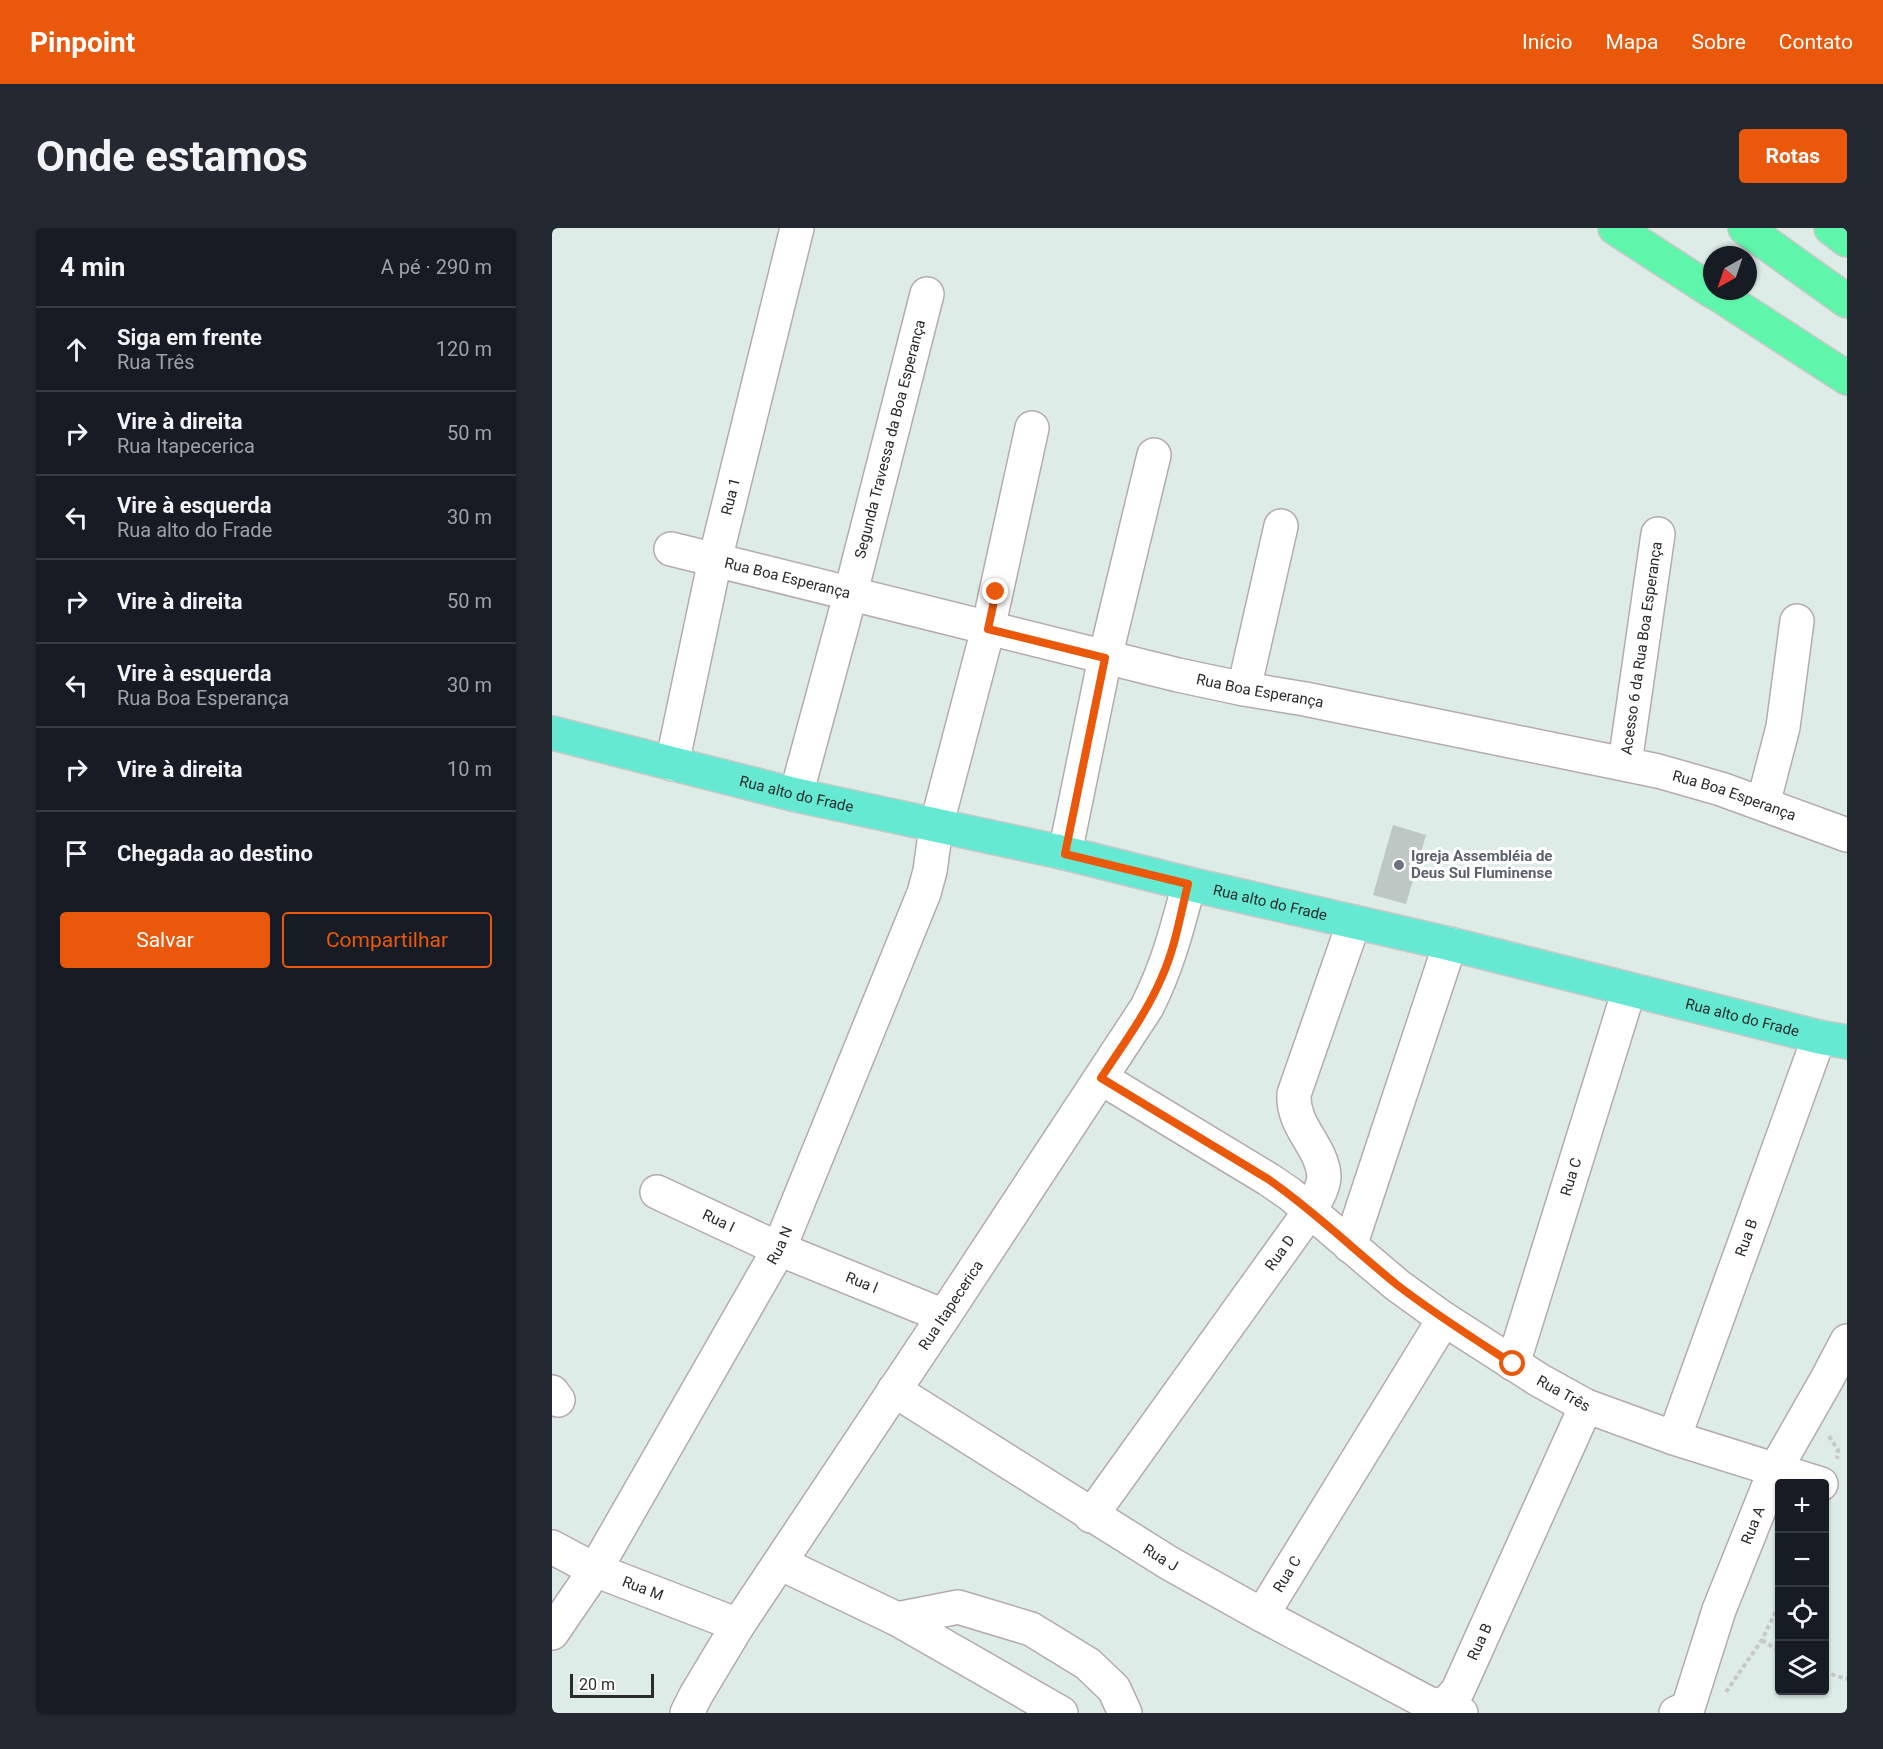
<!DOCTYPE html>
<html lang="pt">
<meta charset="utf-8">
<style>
body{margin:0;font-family:Roboto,sans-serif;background:#242831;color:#f1f3f6}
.controls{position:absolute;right:18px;bottom:18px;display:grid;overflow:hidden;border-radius:6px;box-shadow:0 2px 4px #0004}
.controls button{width:54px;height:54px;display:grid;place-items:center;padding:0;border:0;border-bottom:2px solid #363941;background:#171b24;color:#f1f3f6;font:30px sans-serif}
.compass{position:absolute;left:1151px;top:18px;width:54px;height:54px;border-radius:50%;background:#171b24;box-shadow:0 2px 4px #0004;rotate:220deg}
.scale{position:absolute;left:18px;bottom:15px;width:84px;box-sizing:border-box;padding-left:6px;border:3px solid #2b2b2b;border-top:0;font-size:16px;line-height:21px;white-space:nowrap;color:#2b2b2b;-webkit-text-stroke:4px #fff;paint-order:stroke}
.stop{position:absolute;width:18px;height:18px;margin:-14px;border:4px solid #ea580c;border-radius:50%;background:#fff}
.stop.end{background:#ea580c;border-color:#fff;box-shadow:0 2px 6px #0008}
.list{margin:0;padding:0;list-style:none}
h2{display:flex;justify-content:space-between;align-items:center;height:78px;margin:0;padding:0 24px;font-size:26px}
h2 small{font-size:20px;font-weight:400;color:#9ea1a6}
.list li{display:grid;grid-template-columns:39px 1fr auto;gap:18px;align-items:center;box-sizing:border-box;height:84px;padding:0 24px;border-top:2px solid #363941}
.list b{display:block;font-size:22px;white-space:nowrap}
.list p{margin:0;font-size:20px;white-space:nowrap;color:#9ea1a6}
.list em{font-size:20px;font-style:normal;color:#9ea1a6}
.actions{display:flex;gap:12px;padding:18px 24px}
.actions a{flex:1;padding:14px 0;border:2px solid #ea580c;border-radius:6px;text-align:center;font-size:21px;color:#ea580c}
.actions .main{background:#ea580c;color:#fff}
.icon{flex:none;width:33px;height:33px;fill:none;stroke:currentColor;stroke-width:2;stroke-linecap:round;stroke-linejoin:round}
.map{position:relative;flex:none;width:1295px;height:1485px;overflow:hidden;border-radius:6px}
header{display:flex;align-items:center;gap:36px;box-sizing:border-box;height:84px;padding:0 30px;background:#ea580c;color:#fff}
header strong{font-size:28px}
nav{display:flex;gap:33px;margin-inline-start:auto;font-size:21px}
.intro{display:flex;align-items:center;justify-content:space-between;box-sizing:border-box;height:144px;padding:0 36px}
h1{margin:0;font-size:42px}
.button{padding:15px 27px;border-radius:6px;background:#ea580c;color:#fff;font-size:21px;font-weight:700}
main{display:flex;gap:36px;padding:0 36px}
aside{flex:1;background:#171b24;border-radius:6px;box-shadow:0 2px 4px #0004}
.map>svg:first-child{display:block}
</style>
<header>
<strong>Pinpoint</strong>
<nav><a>Início</a><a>Mapa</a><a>Sobre</a><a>Contato</a></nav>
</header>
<div class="intro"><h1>Onde estamos</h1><a class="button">Rotas</a></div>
<main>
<aside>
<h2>4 min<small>A pé · 290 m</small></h2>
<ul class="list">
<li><svg class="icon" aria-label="ahead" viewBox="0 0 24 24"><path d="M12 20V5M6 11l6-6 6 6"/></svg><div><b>Siga em frente</b><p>Rua Três</p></div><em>120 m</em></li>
<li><svg class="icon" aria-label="right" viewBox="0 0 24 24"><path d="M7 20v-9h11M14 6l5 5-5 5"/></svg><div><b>Vire à direita</b><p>Rua Itapecerica</p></div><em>50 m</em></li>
<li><svg class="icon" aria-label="left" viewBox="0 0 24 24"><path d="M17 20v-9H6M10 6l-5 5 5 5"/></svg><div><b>Vire à esquerda</b><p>Rua alto do Frade</p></div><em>30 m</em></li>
<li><svg class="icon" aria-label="right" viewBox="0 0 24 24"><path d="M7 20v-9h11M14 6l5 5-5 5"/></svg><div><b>Vire à direita</b></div><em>50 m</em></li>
<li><svg class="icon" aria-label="left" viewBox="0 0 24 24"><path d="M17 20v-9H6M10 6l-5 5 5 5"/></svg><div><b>Vire à esquerda</b><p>Rua Boa Esperança</p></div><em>30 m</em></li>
<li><svg class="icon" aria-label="right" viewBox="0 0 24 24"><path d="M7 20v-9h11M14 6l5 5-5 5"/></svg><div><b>Vire à direita</b></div><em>10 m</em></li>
<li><svg class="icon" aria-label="arrive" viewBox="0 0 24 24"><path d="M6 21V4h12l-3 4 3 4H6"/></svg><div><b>Chegada ao destino</b></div></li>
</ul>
<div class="actions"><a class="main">Salvar</a><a>Compartilhar</a></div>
</aside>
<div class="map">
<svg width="1295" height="1485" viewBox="0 0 1295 1485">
<rect width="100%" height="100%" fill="#ddece6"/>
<!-- building -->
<path fill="#bdc7c3" d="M 841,597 L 874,607 L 854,676 L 821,667 Z"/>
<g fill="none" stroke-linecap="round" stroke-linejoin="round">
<defs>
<g id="minor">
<path id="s1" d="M 119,321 L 626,447 L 692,461 L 753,471 L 1106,543 L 1169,561 L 1295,607"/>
<path d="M 692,461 L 729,298"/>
<path id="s2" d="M 1073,535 L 1106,306"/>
<path id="s3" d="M 120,536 L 163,332 L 245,0"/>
<path id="s4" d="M 244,567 L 299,364 L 375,66"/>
<path d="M 1211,576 L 1231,499 L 1245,393"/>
<path d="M 513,625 L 553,430 L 602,227"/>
<path id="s5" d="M 549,850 L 716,951 L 738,966 L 845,1057 L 892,1091 L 987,1152 L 1034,1178 L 1122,1210 L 1269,1256"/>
<path id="s6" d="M 105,964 L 227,1021 L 392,1088"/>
<path d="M 798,1018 L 898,716"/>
<path id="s7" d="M 961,1136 L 1077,762"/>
<path id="s8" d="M 342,1162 L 617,1335 L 710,1387 L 876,1475 L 909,1485"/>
<path d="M 0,1164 L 6,1172"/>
<path id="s9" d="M 1122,1210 L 1267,809"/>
<path id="s10" d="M 539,1288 L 758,983 C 763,973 772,960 772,948 C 770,918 740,899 742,866 L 802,694"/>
<path id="s11" d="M 0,1319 L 43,1342 L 186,1397"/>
<path d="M 228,1335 L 345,1391 L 509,1485"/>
<path id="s12" d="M 710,1387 L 892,1091"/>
<path d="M 345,1391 L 406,1379 L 479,1401 L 536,1436 L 562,1461 L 573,1485"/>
<path id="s13" d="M 0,1405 L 43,1342 L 227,1021 L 372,665 L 378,643 L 384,599 L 436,401 L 480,200"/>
<path id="s14" d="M 887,1477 L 896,1474 L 906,1462 L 1034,1178"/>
<path id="s15" d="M 135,1485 L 144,1467 L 186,1397 L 392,1088 L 595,779 C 616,737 625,701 637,656"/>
<path id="s16" d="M 1124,1485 L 1136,1480 L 1167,1382 L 1223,1242 L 1275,1151 L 1295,1113"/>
</g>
<g id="major">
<path id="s17" d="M 0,505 L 244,567 L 513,625 L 637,656 L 898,716 L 1267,809 L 1295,814"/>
</g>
<g id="highway">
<path d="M 1063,0 L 1160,63"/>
<path d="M 1193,0 L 1295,73"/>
<path d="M 1279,0 L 1295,12"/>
<path d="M 1161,63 L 1295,150"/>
</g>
</defs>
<!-- minor casing -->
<use href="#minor" stroke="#b6abac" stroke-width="36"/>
<!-- major casing -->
<use href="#major" stroke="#c8c8c8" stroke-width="36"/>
<!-- highway casing -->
<use href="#highway" stroke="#c8c8c8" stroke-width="36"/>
<!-- path -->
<g stroke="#c8c8c8" stroke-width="4" stroke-dasharray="4.5 3" stroke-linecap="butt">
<path d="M 1277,1208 L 1286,1222 L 1285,1231"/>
<path d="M 1210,1412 L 1228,1424"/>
<path d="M 1272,1444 L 1295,1451"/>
<path d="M 1174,1464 L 1210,1412 L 1228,1375"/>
</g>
<!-- minor -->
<use href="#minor" stroke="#fff" stroke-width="33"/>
<!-- major -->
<use href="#major" stroke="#65e9d3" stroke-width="33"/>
<!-- highway -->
<use href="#highway" stroke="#5ff5aa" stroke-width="33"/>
</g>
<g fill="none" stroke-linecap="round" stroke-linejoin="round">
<!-- route -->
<path stroke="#ea580c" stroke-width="8" d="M 444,364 L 436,401 L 553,430 L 513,626 L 636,656 C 628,688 623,721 609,751 C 594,786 570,818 549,850 L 716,951 C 761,982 801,1021 844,1056 C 881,1085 921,1110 961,1136"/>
</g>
<!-- markers -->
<circle fill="#6b7280" stroke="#fff" stroke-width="2" cx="847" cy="637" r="6"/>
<g text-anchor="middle" stroke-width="6" stroke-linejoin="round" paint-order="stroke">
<!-- street labels -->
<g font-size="15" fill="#2b2b2b" stroke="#fff">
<text dy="5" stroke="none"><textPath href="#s4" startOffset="368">Segunda Travessa da Boa Esperança</textPath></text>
<text dy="5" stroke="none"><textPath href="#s3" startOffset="274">Rua 1</textPath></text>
<text dy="5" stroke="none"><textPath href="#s1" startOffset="120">Rua Boa Esperança</textPath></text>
<text dy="5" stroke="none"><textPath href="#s2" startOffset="116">Acesso 6 da Rua Boa Esperança</textPath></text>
<text dy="5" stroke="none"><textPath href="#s1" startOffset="606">Rua Boa Esperança</textPath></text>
<text dy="5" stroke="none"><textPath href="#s17" startOffset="252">Rua alto do Frade</textPath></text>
<text dy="5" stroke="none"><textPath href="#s1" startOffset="1092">Rua Boa Esperança</textPath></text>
<text dy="5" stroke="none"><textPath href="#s17" startOffset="738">Rua alto do Frade</textPath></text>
<text dy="5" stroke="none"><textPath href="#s17" startOffset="1224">Rua alto do Frade</textPath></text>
<text dy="5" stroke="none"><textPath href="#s7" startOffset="196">Rua C</textPath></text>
<text dy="5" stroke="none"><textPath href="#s6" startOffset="68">Rua I</textPath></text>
<text dy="5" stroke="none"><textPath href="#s9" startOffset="213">Rua B</textPath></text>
<text dy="5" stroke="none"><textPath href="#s13" startOffset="450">Rua N</textPath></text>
<text dy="5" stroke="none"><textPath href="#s10" startOffset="324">Rua D</textPath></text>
<text dy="5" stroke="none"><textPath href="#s6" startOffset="224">Rua l</textPath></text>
<text dy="5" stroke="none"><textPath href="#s15" startOffset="486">Rua Itapecerica</textPath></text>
<text dy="5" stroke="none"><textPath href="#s5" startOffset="561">Rua Três</textPath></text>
<text dy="5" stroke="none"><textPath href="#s16" startOffset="207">Rua A</textPath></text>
<text dy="5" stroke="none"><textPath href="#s8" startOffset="315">Rua J</textPath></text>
<text dy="5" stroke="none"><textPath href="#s12" startOffset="48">Rua C</textPath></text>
<text dy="5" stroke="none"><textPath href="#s11" startOffset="100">Rua M</textPath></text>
<text dy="5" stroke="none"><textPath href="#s14" startOffset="78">Rua B</textPath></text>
</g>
<!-- worship labels -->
<g font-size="15" font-weight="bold" fill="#5b616d" stroke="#fff" text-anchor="start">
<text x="859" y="633">Igreja Assembléia de<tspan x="859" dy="17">Deus Sul Fluminense</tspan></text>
</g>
</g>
</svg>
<div class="controls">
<button>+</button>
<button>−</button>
<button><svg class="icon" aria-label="locate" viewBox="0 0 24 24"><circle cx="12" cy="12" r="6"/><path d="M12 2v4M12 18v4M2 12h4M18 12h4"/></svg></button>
<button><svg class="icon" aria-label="layers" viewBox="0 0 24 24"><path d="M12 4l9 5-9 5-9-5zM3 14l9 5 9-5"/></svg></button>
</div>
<svg class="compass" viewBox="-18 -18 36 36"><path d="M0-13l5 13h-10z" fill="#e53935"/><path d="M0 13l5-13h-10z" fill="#9ea1a6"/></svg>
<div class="scale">20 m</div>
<div class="stop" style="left:961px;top:1136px"></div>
<div class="stop end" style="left:444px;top:364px"></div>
</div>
</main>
